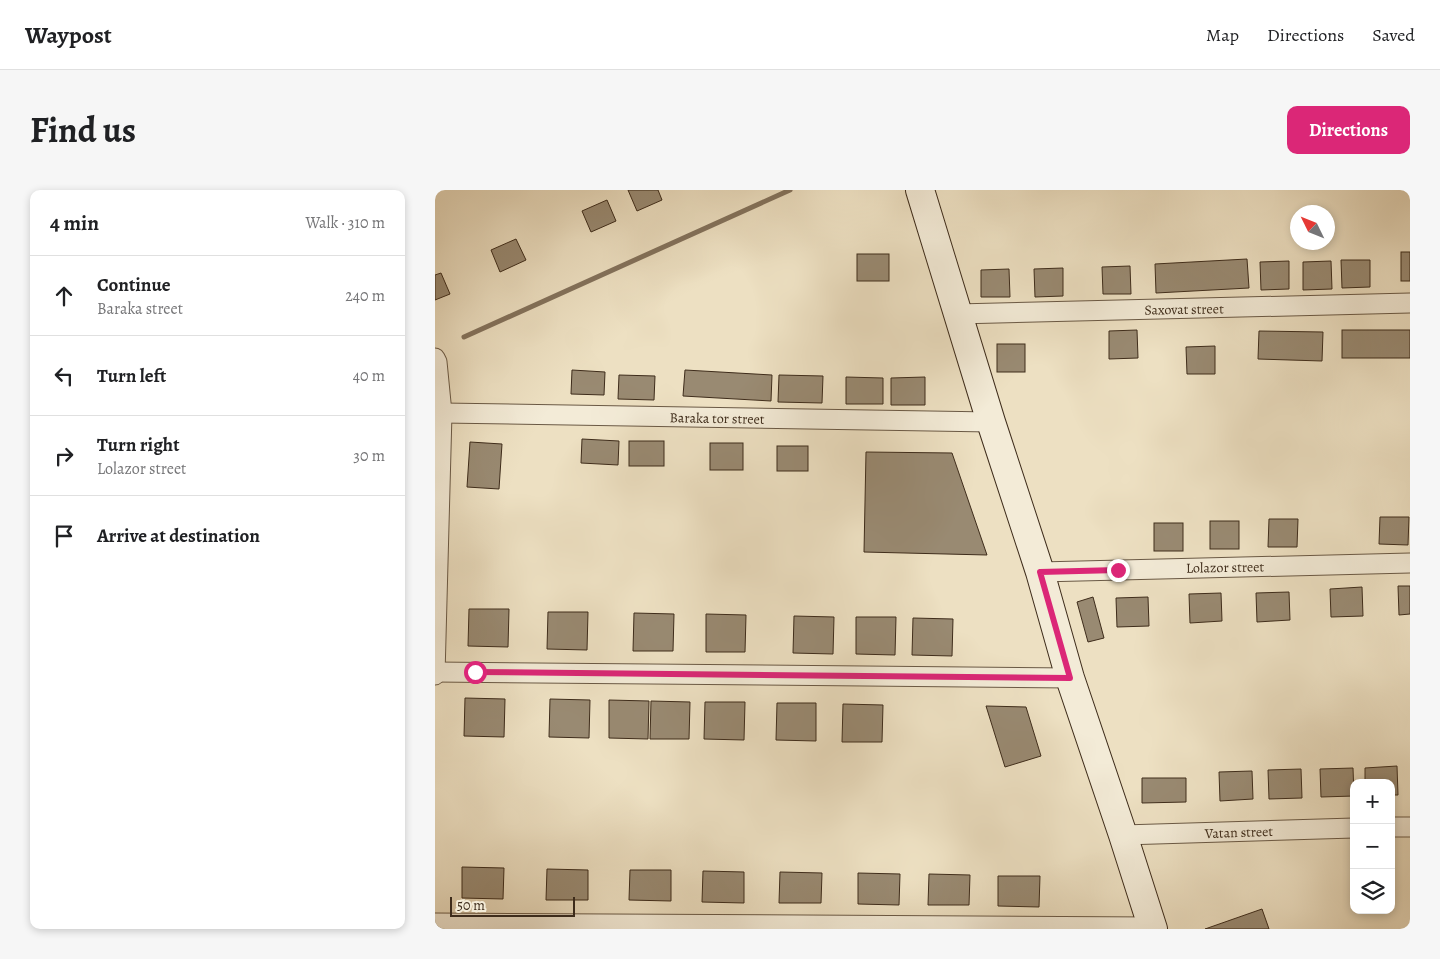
<!DOCTYPE html>
<meta charset="utf-8">
<style>
body{margin:0;font-family:Alegreya,serif;background:#f6f6f6;color:#202124}
.controls{position:absolute;right:15px;bottom:15px;display:grid;overflow:hidden;border-radius:10px;box-shadow:0 2px 8px #0003}
.controls button{width:45px;height:45px;display:grid;place-items:center;padding:0;border:0;border-bottom:1px solid #e0e0e0;background:#fff;color:#202124;font:25px sans-serif}
.compass{position:absolute;left:855px;top:15px;width:45px;height:45px;border-radius:50%;background:#fff;box-shadow:0 2px 8px #0003;rotate:313deg}
.scale{position:absolute;left:15px;bottom:12px;width:125px;box-sizing:border-box;padding-left:5px;border:2px solid #3e2c1b;border-top:0;font-size:14px;line-height:18px;white-space:nowrap;color:#3e2c1b;-webkit-text-stroke:4px #f3ebd7;paint-order:stroke}
.stop{position:absolute;width:15px;height:15px;margin:-11px;border:4px solid #db2777;border-radius:50%;background:#fff}
.stop.end{background:#db2777;border-color:#fff;box-shadow:0 1px 5px #0008}
.list{margin:0;padding:0;list-style:none}
h2{display:flex;justify-content:space-between;align-items:center;height:65px;margin:0;padding:0 20px;font-size:21px}
h2 small{font-size:16px;font-weight:400;color:#757577}
.list li{display:grid;grid-template-columns:32px 1fr auto;gap:15px;align-items:center;box-sizing:border-box;height:80px;padding:0 20px;border-top:1px solid #e0e0e0}
.list b{display:block;font-size:19px;white-space:nowrap}
.list p{margin:0;font-size:16px;white-space:nowrap;color:#757577}
.list em{font-size:16px;font-style:normal;color:#757577}
.icon{flex:none;width:28px;height:28px;fill:none;stroke:currentColor;stroke-width:2;stroke-linecap:round;stroke-linejoin:round}
.map{position:relative;flex:none;width:975px;height:739px;overflow:hidden;border-radius:10px}
header{display:flex;align-items:center;gap:30px;box-sizing:border-box;height:70px;padding:0 25px;background:#fff;border-bottom:1px solid #e0e0e0}
header strong{font-size:24px}
nav{display:flex;gap:28px;margin-inline-start:auto;font-size:18px}
.intro{display:flex;align-items:center;justify-content:space-between;box-sizing:border-box;height:120px;padding:0 30px}
h1{margin:0;font-size:35px}
.button{padding:12px 22px;border-radius:10px;background:#db2777;color:#fff;font-size:18px;font-weight:700}
main{display:flex;gap:30px;padding:0 30px}
aside{flex:1;background:#fff;border-radius:10px;box-shadow:0 2px 8px #0003}
.map>svg:first-child{display:block}
</style>
<header>
<strong>Waypost</strong>
<nav><a>Map</a><a>Directions</a><a>Saved</a></nav>
</header>
<div class="intro"><h1>Find us</h1><a class="button">Directions</a></div>
<main>
<aside>
<h2>4 min<small>Walk · 310 m</small></h2>
<ul class="list">
<li><svg class="icon" aria-label="ahead" viewBox="0 0 24 24"><path d="M12 20V5M6 11l6-6 6 6"/></svg><div><b>Continue</b><p>Baraka street</p></div><em>240 m</em></li>
<li><svg class="icon" aria-label="left" viewBox="0 0 24 24"><path d="M17 20v-9H6M10 6l-5 5 5 5"/></svg><div><b>Turn left</b></div><em>40 m</em></li>
<li><svg class="icon" aria-label="right" viewBox="0 0 24 24"><path d="M7 20v-9h11M14 6l5 5-5 5"/></svg><div><b>Turn right</b><p>Lolazor street</p></div><em>30 m</em></li>
<li><svg class="icon" aria-label="arrive" viewBox="0 0 24 24"><path d="M6 21V4h12l-3 4 3 4H6"/></svg><div><b>Arrive at destination</b></div></li>
</ul>
</aside>
<div class="map">
<svg width="975" height="739" viewBox="0 0 975 739">
<rect width="100%" height="100%" fill="#ede0c2"/>
<filter id="stains"><feTurbulence type="fractalNoise" baseFrequency=".004" numOctaves="4"/><feColorMatrix values="0 0 0 0 .2 0 0 0 0 .09 0 0 0 0 .02 0 0 0 .5 -.17"/></filter>
<radialGradient id="worn" r=".72"><stop offset=".6" stop-color="#630" stop-opacity="0"/><stop offset="1" stop-color="#630" stop-opacity=".3"/></radialGradient>
<g fill="none" stroke-linecap="round" stroke-linejoin="round">
<!-- stream -->
<path stroke="#84735d" stroke-width="5" d="M 29,147 L 355,0"/>
</g>
<!-- building -->
<g fill="#998a72" stroke="#3e2c1b">
<path d="M 193,0 L 223,0 L 227,10 L 202,21 Z"/>
<path d="M 172,10 L 181,31 L 156,42 L 147,21 Z"/>
<path d="M 81,49 L 91,70 L 65,82 L 56,60 Z"/>
<rect x="966" y="62" width="9" height="29"/>
<rect x="422" y="64" width="32" height="27"/>
<path d="M 812,69 L 814,98 L 721,103 L 720,74 Z"/>
<path d="M 906,70 L 935,70 L 935,97 L 907,98 Z"/>
<path d="M 854,71 L 854,99 L 826,100 L 825,72 Z"/>
<path d="M 896,71 L 897,99 L 868,100 L 868,72 Z"/>
<path d="M 695,76 L 696,104 L 668,104 L 667,77 Z"/>
<path d="M 628,78 L 628,106 L 600,107 L 599,79 Z"/>
<path d="M 574,79 L 575,107 L 546,107 L 546,80 Z"/>
<path d="M 6,83 L 15,104 L 0,110 L 0,85 Z"/>
<path d="M 702,140 L 703,168 L 674,169 L 674,141 Z"/>
<rect x="907" y="140" width="68" height="28"/>
<path d="M 824,141 L 888,142 L 887,171 L 823,169 Z"/>
<rect x="562" y="154" width="28" height="28"/>
<path d="M 780,156 L 780,184 L 752,184 L 751,157 Z"/>
<path d="M 137,180 L 170,182 L 169,205 L 136,204 Z"/>
<path d="M 250,180 L 337,185 L 336,211 L 248,206 Z"/>
<path d="M 184,185 L 220,186 L 219,210 L 183,209 Z"/>
<path d="M 344,185 L 388,186 L 387,213 L 343,212 Z"/>
<path d="M 411,187 L 448,188 L 448,214 L 411,214 Z"/>
<path d="M 490,187 L 490,215 L 456,215 L 456,188 Z"/>
<path d="M 147,249 L 184,251 L 183,275 L 146,273 Z"/>
<rect x="194" y="251" width="35" height="25"/>
<path d="M 35,252 L 67,254 L 64,299 L 32,297 Z"/>
<rect x="275" y="253" width="33" height="27"/>
<rect x="342" y="256" width="31" height="25"/>
<path d="M 431,262 L 517,263 L 552,365 L 429,362 Z"/>
<path d="M 945,327 L 974,327 L 973,355 L 944,354 Z"/>
<path d="M 834,329 L 863,329 L 862,357 L 833,357 Z"/>
<rect x="775" y="331" width="29" height="28"/>
<rect x="719" y="333" width="29" height="28"/>
<path d="M 963,396 L 975,396 L 975,424 L 964,425 Z"/>
<path d="M 927,397 L 928,426 L 896,427 L 895,399 Z"/>
<path d="M 854,402 L 855,430 L 822,432 L 821,403 Z"/>
<path d="M 786,403 L 787,431 L 755,433 L 754,404 Z"/>
<path d="M 658,407 L 669,448 L 653,452 L 642,412 Z"/>
<path d="M 713,407 L 714,436 L 682,437 L 681,408 Z"/>
<path d="M 34,419 L 74,419 L 73,457 L 33,456 Z"/>
<path d="M 113,422 L 153,422 L 152,460 L 112,459 Z"/>
<path d="M 199,423 L 239,424 L 238,461 L 198,461 Z"/>
<path d="M 271,424 L 311,425 L 310,462 L 271,462 Z"/>
<path d="M 359,426 L 399,427 L 398,464 L 358,463 Z"/>
<path d="M 421,427 L 461,427 L 460,465 L 421,464 Z"/>
<path d="M 478,428 L 518,429 L 517,466 L 477,465 Z"/>
<path d="M 30,508 L 70,509 L 69,547 L 29,546 Z"/>
<path d="M 115,509 L 155,510 L 154,548 L 114,547 Z"/>
<path d="M 174,510 L 214,511 L 213,549 L 174,548 Z"/>
<path d="M 216,511 L 255,512 L 254,549 L 215,549 Z"/>
<path d="M 270,512 L 310,512 L 309,550 L 269,549 Z"/>
<path d="M 342,513 L 381,513 L 381,551 L 341,550 Z"/>
<path d="M 408,514 L 448,515 L 447,552 L 407,552 Z"/>
<path d="M 551,516 L 591,517 L 606,566 L 570,577 Z"/>
<path d="M 962,576 L 963,605 L 956,605 L 956,593 L 930,593 L 930,578 Z"/>
<path d="M 918,578 L 919,606 L 886,607 L 885,579 Z"/>
<path d="M 866,579 L 867,608 L 834,609 L 833,580 Z"/>
<path d="M 817,581 L 818,609 L 785,611 L 784,582 Z"/>
<path d="M 707,588 L 751,588 L 751,612 L 707,613 Z"/>
<path d="M 27,677 L 69,678 L 68,709 L 27,708 Z"/>
<path d="M 112,679 L 153,680 L 153,710 L 111,710 Z"/>
<path d="M 195,680 L 236,680 L 236,711 L 194,710 Z"/>
<path d="M 268,681 L 309,682 L 309,713 L 267,712 Z"/>
<path d="M 345,682 L 387,683 L 386,713 L 344,713 Z"/>
<path d="M 423,683 L 465,684 L 464,715 L 423,714 Z"/>
<path d="M 494,684 L 535,685 L 534,715 L 493,715 Z"/>
<path d="M 563,686 L 605,686 L 604,717 L 563,716 Z"/>
<path d="M 827,719 L 834,739 L 770,739 Z"/>
</g>
<g fill="none" stroke-linecap="round" stroke-linejoin="round">
<defs>
<g id="street">
<path d="M 522,124 L 975,113"/>
<path d="M 0,168 L 2,172 L 7,223 L 0,485"/>
<path d="M 7,223 L 556,232"/>
<path d="M 605,382 L 975,373"/>
<path d="M 0,482 L 635,488"/>
<path d="M 956,637 L 975,637"/>
<path d="M 688,645 L 919,638"/>
<path d="M 0,733 L 717,737"/>
</g>
<path id="secondary" d="M 485,0 L 556,232 L 605,382 L 635,488 L 688,645 L 718,739"/>
</defs>
<!-- street casing -->
<use href="#street" stroke="#6a5945" stroke-width="21"/>
<!-- secondary casing -->
<use href="#secondary" stroke="#3e2c1b" stroke-width="30"/>
<!-- street -->
<use href="#street" stroke="#f3ebd7" stroke-width="19"/>
<!-- secondary -->
<use href="#secondary" stroke="#f3ebd7" stroke-width="28"/>
</g>
<g fill="none" stroke-linecap="round" stroke-linejoin="round">
<!-- route -->
<path stroke="#db2777" stroke-width="6" d="M 40,482 L 635,488 L 605,382 L 683,380"/>
</g>
<g text-anchor="middle" stroke-width="4.5" stroke-linejoin="round" paint-order="stroke">
<!-- street labels -->
<g font-size="14" fill="#3e2c1b" stroke="#f3ebd7">
<text transform="translate(749 119) rotate(-1)" y="5">Saxovat street</text>
<text transform="translate(282 228) rotate(1)" y="5">Baraka tor street</text>
<text transform="translate(790 377) rotate(-1)" y="5">Lolazor street</text>
<text transform="translate(804 642) rotate(-2)" y="5">Vatan street</text>
</g>
</g>
<rect width="100%" height="100%" filter="url(#stains)"/>
<rect width="100%" height="100%" fill="url(#worn)"/>
</svg>
<div class="controls">
<button>+</button>
<button>−</button>
<button><svg class="icon" aria-label="layers" viewBox="0 0 24 24"><path d="M12 4l9 5-9 5-9-5zM3 14l9 5 9-5"/></svg></button>
</div>
<svg class="compass" viewBox="-18 -18 36 36"><path d="M0-13l5 13h-10z" fill="#e53935"/><path d="M0 13l5-13h-10z" fill="#757577"/></svg>
<div class="scale">50 m</div>
<div class="stop" style="left:40px;top:482px"></div>
<div class="stop end" style="left:683px;top:380px"></div>
</div>
</main>
